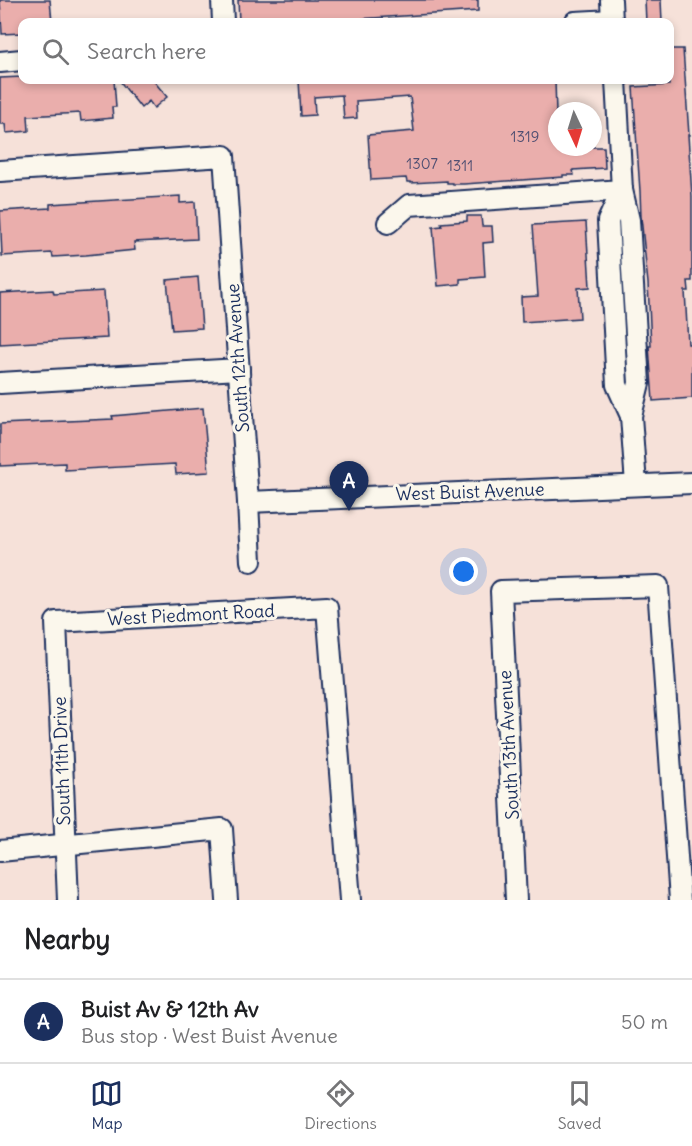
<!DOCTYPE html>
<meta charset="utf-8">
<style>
body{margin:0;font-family:Delius,sans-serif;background:#f2f2f2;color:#202124}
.compass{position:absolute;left:548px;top:102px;width:54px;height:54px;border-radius:50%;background:#fff;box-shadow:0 3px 9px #0003;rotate:176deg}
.you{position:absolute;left:464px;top:572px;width:21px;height:21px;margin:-15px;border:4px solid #fff;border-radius:50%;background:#1a73e8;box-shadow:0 0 0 9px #1a73e833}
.badge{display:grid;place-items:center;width:39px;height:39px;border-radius:50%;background:#1b2f5e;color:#fff;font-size:20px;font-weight:700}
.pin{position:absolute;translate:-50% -50px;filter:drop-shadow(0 2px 3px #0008)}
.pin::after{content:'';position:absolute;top:32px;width:21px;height:18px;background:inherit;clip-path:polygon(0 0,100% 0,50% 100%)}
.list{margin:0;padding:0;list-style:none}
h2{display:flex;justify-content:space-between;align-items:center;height:78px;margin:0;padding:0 24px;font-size:26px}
h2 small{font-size:20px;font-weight:400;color:#757577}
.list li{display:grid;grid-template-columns:39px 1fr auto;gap:18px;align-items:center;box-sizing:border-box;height:84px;padding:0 24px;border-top:2px solid #e0e0e0}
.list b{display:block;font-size:22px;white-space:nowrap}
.list p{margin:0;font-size:20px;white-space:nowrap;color:#757577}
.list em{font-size:20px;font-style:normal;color:#757577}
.icon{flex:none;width:33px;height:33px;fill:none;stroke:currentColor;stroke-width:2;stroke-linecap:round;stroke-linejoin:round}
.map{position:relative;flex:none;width:692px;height:900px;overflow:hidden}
.search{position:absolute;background:#fff;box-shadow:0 3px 9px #0003;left:18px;right:18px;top:18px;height:66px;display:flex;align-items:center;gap:15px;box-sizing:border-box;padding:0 21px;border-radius:12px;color:#757577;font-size:22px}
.sheet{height:162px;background:#fff}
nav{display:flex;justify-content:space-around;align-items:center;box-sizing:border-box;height:84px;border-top:2px solid #e0e0e0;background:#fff;font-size:16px;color:#757577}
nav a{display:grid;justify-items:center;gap:3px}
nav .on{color:#1b2f5e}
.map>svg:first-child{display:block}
</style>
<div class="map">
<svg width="692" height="900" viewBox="0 0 692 900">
<rect width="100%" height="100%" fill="#f6e1d9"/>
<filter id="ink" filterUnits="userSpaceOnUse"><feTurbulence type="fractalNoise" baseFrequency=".0167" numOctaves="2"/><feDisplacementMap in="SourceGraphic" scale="12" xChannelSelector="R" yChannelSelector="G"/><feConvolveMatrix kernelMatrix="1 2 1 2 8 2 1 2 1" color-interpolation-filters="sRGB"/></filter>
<g filter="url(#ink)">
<!-- building -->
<g fill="#eaaeac" stroke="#1b2f5e" stroke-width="1.5">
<path d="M 0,0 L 50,0 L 52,22 L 22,22 L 22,33 L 2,34 Z"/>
<path d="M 238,0 L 478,0 L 478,11 L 312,22 L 245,22 L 244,21 L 239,21 Z"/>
<path d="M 645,0 L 661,0 L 662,22 L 646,22 Z"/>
<path d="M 669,49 L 683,49 L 689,135 L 688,135 L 692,196 L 692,281 L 688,281 L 689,291 L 685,291 L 688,344 L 692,344 L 692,398 L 653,401 L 649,346 L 651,346 L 648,283 L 641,217 L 640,191 L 633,87 L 669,85 Z"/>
<path d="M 22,77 L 22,80 L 74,80 L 74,84 L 114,80 L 116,107 L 112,107 L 113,118 L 81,121 L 80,113 L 28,116 L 29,131 L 6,133 L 5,124 L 0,124 L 0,78 Z"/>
<path d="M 119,80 L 153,80 L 167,97 L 154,108 L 149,101 L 141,108 Z"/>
<path d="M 299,80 L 555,80 L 557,147 L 604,147 L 605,168 L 573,170 L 574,175 L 563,175 L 563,177 L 464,184 L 453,184 L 452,183 L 447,183 L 447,181 L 411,183 L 411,182 L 407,182 L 406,178 L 371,180 L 368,135 L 414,131 L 410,97 L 356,101 L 357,118 L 344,119 L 342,95 L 314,97 L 315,115 L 301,116 Z"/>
<path d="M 180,196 L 180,203 L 195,202 L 197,239 L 134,242 L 135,250 L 86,255 L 53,257 L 52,253 L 2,256 L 0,211 L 50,208 L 50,204 Z"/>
<path d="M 467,216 L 481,216 L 482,226 L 492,226 L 493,242 L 483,243 L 485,277 L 460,279 L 460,284 L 438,286 L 433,227 L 442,226 L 441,223 L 467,221 Z"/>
<path d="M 586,222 L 590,287 L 578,288 L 580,318 L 522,322 L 521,297 L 538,296 L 533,225 Z"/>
<path d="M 198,277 L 202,328 L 172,330 L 167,280 Z"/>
<path d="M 53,290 L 54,294 L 104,291 L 107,338 L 0,344 L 0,293 Z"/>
<path d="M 203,408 L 209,472 L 176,474 L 175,464 L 65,470 L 65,463 L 0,466 L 0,424 L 113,419 L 112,416 Z"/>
</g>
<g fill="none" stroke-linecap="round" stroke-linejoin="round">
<defs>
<g id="minor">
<path d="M 222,0 L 223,22"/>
<path d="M 611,0 L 612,22"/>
<path d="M 575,22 L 612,20"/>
<path d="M 0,62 L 22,60"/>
<path d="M 616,80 L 622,190 L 629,220 L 639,383 L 631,416 L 636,485"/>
<path d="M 0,171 L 224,156 L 248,502 L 251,561"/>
<path d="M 622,190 L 608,221 L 617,385 L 631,416"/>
<path d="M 388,223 L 409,205 L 622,190"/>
<path d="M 0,383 L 239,369"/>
<path d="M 248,502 L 692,483"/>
<path d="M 0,851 L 222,829 L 227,900"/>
<path d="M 68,900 L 56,622 L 327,607 L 350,900"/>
<path d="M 516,900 L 501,591 L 658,586 L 680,900"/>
</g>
</defs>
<!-- minor casing -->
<use href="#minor" stroke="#1b2f5e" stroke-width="24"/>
<!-- minor -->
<use href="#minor" stroke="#fbf7ec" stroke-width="20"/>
</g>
</g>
<g text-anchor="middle" stroke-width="6" stroke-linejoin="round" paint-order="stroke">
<!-- number labels -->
<g font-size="15" fill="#4f4f72">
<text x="525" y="142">1319</text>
<text x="422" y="169">1307</text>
<text x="460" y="171">1311</text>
</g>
<!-- street labels -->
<g font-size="18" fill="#1b2f5e" stroke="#fbf7ec">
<text transform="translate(238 358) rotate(-94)" y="6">South 12th Avenue</text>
<text transform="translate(470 492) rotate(-2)" y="6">West Buist Avenue</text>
<text transform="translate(191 615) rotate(-3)" y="6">West Piedmont Road</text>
<text transform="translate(509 745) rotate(-93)" y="6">South 13th Avenue</text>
<text transform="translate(62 761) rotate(-92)" y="6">South 11th Drive</text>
</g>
</g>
</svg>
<svg class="compass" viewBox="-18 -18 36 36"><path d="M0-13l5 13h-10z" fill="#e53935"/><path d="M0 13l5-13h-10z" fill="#757577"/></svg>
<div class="you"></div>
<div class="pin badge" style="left:349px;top:511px">A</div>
<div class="search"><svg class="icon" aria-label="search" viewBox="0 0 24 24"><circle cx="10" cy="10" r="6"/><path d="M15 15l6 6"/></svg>Search here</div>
</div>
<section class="sheet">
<h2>Nearby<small></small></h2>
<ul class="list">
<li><span class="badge">A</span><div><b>Buist Av &amp; 12th Av</b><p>Bus stop · West Buist Avenue</p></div><em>50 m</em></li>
</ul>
</section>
<nav>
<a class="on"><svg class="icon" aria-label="map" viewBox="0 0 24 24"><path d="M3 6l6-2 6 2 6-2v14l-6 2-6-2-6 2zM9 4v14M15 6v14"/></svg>Map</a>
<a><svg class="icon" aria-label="directions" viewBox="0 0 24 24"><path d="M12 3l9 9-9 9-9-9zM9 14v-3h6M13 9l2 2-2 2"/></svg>Directions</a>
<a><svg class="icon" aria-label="saved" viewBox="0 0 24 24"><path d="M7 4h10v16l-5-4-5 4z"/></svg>Saved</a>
</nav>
